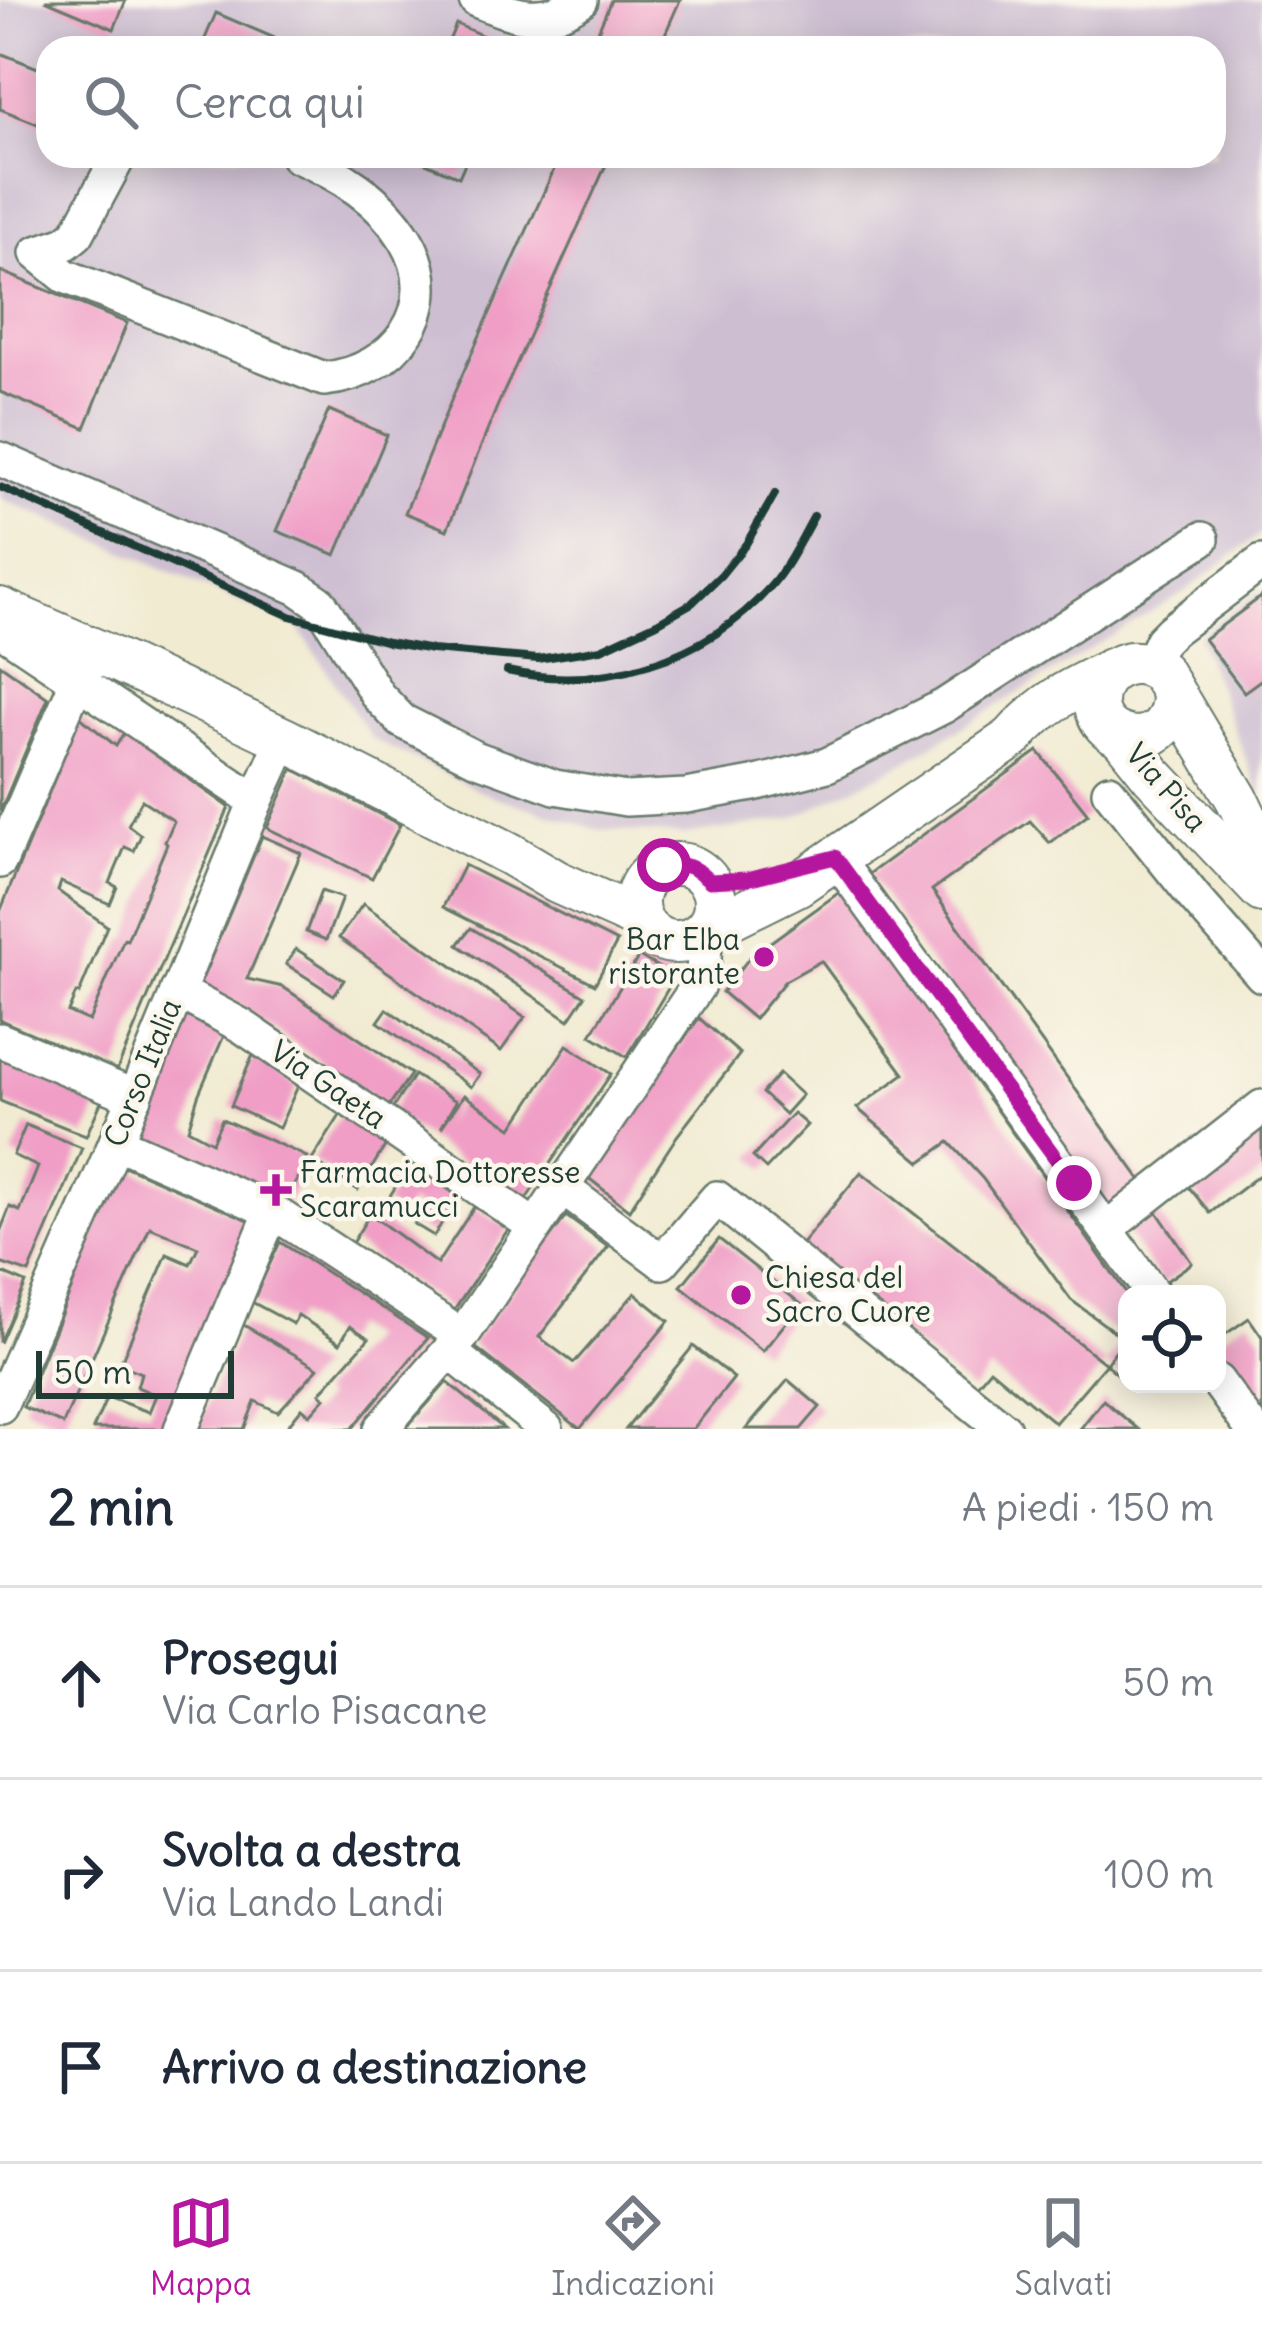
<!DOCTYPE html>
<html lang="it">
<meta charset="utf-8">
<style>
body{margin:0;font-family:Delius,sans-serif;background:#f6f6f7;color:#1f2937}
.controls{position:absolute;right:36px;bottom:36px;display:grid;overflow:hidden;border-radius:24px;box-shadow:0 6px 30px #0003}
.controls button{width:108px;height:108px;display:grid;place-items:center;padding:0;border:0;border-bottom:3px solid #e0e1e3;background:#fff;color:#1f2937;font:60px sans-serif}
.scale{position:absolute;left:36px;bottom:30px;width:198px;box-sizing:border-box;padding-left:12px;border:6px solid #1f3d34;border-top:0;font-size:33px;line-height:42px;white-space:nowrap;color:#1f3d34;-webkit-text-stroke:9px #fbf7ec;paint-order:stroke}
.stop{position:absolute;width:36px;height:36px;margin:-27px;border:9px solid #b5179e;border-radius:50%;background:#fff}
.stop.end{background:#b5179e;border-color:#fff;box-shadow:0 3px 12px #0008}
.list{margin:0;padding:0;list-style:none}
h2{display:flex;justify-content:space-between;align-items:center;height:156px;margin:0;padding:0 48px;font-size:51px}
h2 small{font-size:39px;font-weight:400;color:#747a83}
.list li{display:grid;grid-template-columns:78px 1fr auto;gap:36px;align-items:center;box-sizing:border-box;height:192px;padding:0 48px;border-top:3px solid #e0e1e3}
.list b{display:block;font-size:45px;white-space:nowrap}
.list p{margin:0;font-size:39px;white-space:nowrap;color:#747a83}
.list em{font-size:39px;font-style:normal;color:#747a83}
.icon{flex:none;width:66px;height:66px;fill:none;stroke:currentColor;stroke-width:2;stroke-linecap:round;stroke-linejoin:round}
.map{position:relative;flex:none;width:1262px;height:1429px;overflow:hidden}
.search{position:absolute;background:#fff;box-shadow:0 6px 30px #0003;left:36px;right:36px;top:36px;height:132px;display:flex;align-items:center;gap:30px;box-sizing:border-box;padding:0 42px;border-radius:36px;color:#747a83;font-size:45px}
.sheet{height:732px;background:#fff}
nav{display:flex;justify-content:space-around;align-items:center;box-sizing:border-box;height:168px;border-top:3px solid #e0e1e3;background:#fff;font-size:33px;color:#747a83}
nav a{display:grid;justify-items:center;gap:6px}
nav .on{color:#b5179e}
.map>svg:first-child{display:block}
</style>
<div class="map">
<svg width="1262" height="1429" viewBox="0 0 1262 1429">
<rect width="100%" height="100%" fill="#fbf7ec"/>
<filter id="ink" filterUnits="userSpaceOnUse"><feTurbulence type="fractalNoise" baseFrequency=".00833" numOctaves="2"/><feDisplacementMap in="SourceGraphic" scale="24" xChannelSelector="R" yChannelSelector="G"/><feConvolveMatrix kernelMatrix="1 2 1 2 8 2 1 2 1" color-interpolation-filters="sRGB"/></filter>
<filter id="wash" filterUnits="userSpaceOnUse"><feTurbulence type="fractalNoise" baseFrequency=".004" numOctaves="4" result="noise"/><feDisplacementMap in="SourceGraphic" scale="48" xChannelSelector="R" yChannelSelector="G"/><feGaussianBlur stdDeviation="2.7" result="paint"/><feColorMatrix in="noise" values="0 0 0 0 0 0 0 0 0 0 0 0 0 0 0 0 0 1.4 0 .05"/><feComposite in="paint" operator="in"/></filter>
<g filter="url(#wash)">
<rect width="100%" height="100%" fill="#f1ebd2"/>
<!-- industrial -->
<g fill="#cdbed2" fill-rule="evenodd">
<path d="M 0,0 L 1262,0 L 1262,533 L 1184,592 L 903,763 L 791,819 L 684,835 L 596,829 L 489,795 L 372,739 L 298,627 L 0,498 ZM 48,48 L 1214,48 L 1214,156 L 48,156 Z"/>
<path d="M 1262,587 L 1262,800 L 1198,636 Z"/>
</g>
<g id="blocks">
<!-- building -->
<g fill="#f09ec6" fill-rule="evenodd">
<path d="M 45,0 L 126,0 L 114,29 Z"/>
<path d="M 611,0 L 680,0 L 659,48 L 591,48 Z"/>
<path d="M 216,13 L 298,48 L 201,48 Z"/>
<path d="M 456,24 L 511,48 L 446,48 Z"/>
<path d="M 0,53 L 48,72 L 48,128 L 0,109 Z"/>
<path d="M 409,156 L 468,156 L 459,177 Z"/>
<path d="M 560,156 L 610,156 L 497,407 L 447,530 L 405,513 L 455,391 Z"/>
<path d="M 0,271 L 127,323 L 85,428 L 0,392 Z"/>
<path d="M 329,410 L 387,435 L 336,555 L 277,531 Z"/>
<path d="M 1262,596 L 1262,679 L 1244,692 L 1204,639 Z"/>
<path d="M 0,664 L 48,698 L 0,812 Z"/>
<path d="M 80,717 L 116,746 L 124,733 L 229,807 L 117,1070 L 0,1020 L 0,912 ZM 142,800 L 174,821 L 165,842 L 167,844 L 127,940 L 124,939 L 89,1021 L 68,1012 L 76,993 L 79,994 L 107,926 L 58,891 L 61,882 L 110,904 L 117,887 L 110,883 L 125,847 L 134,851 L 141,835 L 128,825 Z"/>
<path d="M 1038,751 L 1088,814 L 1050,843 L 1030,821 L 932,890 L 1146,1187 L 1109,1212 L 962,1011 L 869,874 Z"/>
<path d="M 293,769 L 400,825 L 372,878 L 267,828 Z"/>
<path d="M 262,836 L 301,853 L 247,979 L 283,987 L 411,1074 L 388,1107 L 235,1003 L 198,989 Z"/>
<path d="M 464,865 L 617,942 L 595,984 L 443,907 Z"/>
<path d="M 321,891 L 342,898 L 326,940 L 306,932 Z"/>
<path d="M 841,891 L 1127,1294 L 1127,1382 L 1106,1364 L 1124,1339 L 1071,1300 L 983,1179 L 949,1142 L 921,1162 L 857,1108 L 904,1074 L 821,961 L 785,981 L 754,1019 L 722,992 L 750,957 Z"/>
<path d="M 363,904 L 525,1017 L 501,1051 L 339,938 Z"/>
<path d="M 471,928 L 585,996 L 569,1020 L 458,945 Z"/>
<path d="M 296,949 L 344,980 L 334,995 L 286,964 Z"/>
<path d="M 639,956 L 675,977 L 627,1057 L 591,1035 Z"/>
<path d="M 387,1009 L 480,1074 L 471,1087 L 378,1022 Z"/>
<path d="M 181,1014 L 225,1033 L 198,1096 L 188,1129 L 212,1142 L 222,1119 L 307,1157 L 288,1201 L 132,1132 Z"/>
<path d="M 699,1018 L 740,1054 L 677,1136 L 629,1210 L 586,1176 Z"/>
<path d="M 567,1045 L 611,1074 L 522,1205 L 390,1112 L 414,1075 L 456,1101 L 441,1128 L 464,1095 L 512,1128 Z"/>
<path d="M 253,1055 L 298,1086 L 279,1128 L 231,1106 Z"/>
<path d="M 0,1056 L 102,1100 L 86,1136 L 0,1101 Z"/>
<path d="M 779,1074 L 802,1095 L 785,1114 L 762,1093 Z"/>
<path d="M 793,1113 L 807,1125 L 766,1169 L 753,1157 Z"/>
<path d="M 341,1114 L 387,1143 L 358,1190 L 312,1160 Z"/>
<path d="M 1262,1122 L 1262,1173 L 1210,1213 L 1183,1180 Z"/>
<path d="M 26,1125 L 82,1148 L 29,1273 L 0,1263 L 0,1232 L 10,1207 L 20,1211 L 38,1167 L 13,1155 Z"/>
<path d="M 410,1163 L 458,1196 L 434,1236 L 414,1224 L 423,1212 L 410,1203 L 401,1216 L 385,1204 Z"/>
<path d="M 122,1165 L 254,1222 L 167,1429 L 93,1429 L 107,1397 L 149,1412 L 156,1395 L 137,1387 L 141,1373 L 120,1364 L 167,1254 L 190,1264 L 198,1247 L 150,1227 L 63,1424 L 23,1407 Z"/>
<path d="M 861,1172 L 1106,1364 L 1055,1423 L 990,1369 L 972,1391 L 796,1251 Z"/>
<path d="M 1153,1206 L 1192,1263 L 1162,1284 L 1123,1227 Z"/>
<path d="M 474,1207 L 509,1228 L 453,1312 L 352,1243 L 370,1214 L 437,1264 Z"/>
<path d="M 566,1216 L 608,1247 L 539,1337 L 574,1363 L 635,1293 L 669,1321 L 580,1429 L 471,1344 Z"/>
<path d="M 719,1239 L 801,1304 L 763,1351 L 681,1286 Z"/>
<path d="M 280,1242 L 428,1338 L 352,1429 L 285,1429 L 302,1408 L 310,1415 L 325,1398 L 320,1393 L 369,1338 L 350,1326 L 340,1343 L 298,1315 L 293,1324 L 252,1302 Z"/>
<path d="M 0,1272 L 26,1283 L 0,1343 Z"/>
<path d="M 1249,1318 L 1262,1337 L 1262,1414 L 1256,1417 L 1217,1358 L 1217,1340 Z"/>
<path d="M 242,1324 L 318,1368 L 278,1412 L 255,1401 L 244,1429 L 197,1429 Z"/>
<path d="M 693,1346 L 734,1378 L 693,1429 L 626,1429 Z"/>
<path d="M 788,1380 L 820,1407 L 801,1429 L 746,1429 Z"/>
<path d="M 447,1382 L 485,1413 L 504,1429 L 405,1429 Z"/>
<path d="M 1103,1400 L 1138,1429 L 1080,1429 Z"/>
</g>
</g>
</g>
<g filter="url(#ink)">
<use href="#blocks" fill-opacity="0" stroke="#687a6b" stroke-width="3"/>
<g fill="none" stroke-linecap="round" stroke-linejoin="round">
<defs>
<g id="minor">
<path d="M 476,0 C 516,16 542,27 581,0"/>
<path d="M 119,156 L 77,234 L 66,243 L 37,253 L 65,276 L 324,379 C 395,373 446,306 406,240 C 380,198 340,174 297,156"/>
<path d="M 0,459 L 298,588 L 320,603 L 378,696 L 402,721 L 475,758 L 555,787 L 626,799 L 686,796 L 753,784 L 827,765 L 944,706 L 1202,539"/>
<path d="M 0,629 L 256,801"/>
<path d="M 1150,665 L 1161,641 L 1171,631 L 1262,562"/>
<path d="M 1109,791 L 1194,897 L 1262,975"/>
<path d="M 835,857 L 1153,1294"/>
<path d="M 0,861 L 77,681 L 90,663"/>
<path d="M 177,991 L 242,1026 L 534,1226"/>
<path d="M 0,1040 L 135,1097"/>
<path d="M 116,1142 L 272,1211 L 462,1336"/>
<path d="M 561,1187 L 662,1262 L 717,1198 L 1004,1429"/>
<path d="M 1106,1229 L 1262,1107"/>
<path d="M 450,1352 L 546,1429"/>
<path d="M 1217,1381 L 1252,1429"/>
<path d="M 0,1406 L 116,1142 L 256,801 L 284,739"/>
<path d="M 181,1429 L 272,1211"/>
<path d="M 381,1429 L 462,1336 L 697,987 L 703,973 L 706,930"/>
</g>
<g id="major">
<path d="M 0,609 L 97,651 L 284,739 L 510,854 L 557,882 L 640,919"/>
<path d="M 1173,696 C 1171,762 1082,742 1098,690 C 1101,680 1108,673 1116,668 C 1132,659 1147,663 1161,672 L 1237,799 L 1262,852"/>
<path d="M 1120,735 L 1152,775 L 1262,891"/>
<circle cx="676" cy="903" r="39"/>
<path d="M 706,930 L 797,885 L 1012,738 C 1042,703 1071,689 1111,670"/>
</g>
</defs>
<!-- minor casing -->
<use href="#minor" stroke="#687a6b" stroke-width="38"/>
<!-- major casing -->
<use href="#major" stroke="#687a6b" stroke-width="46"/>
<!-- minor -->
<use href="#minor" stroke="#fff" stroke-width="33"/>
<!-- major -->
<use href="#major" stroke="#fff" stroke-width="42"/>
<!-- rail -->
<g stroke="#1f3d34" stroke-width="8">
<path d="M 0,487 L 290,616 L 388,642 L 432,650 L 538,659 L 601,649 L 657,623 L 692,603 L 721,575 L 746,544 L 775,494"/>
<path d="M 507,671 C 601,692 706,660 770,587 C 788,567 801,539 814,516"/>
</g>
</g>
</g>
<g fill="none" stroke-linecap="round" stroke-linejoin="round" filter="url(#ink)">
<!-- route -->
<path stroke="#b5179e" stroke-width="15" d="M 664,865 C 683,862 696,867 710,881 L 747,879 L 835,857 L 1074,1183"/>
</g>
<!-- markers -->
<g fill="#b5179e" stroke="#fbf7ec" stroke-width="4.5">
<circle cx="764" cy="957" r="12"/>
<path d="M270 1172h12v12h12v12h-12v12h-12v-12h-12v-12h12z"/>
<circle cx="741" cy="1295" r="12"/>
</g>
<g text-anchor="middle" stroke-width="9" stroke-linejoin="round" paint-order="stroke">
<!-- street labels -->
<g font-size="30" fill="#1f3d34" stroke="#fbf7ec">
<text transform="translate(1166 788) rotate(49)" y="10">Via Pisa</text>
<text transform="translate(143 1073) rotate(-68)" y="10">Corso Italia</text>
<text transform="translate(328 1085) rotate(34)" y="10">Via Gaeta</text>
</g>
<!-- poi labels -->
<g font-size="30" fill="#1f3d34" stroke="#fbf7ec" text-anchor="start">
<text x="740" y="950" text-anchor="end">Bar Elba<tspan x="740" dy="34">ristorante</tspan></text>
<text x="300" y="1183">Farmacia Dottoresse<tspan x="300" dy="34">Scaramucci</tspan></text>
<text x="765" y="1288">Chiesa del<tspan x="765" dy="34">Sacro Cuore</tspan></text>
</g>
</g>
</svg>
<div class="controls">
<button><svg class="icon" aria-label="locate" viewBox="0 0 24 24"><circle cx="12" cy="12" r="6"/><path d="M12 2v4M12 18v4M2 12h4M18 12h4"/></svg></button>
</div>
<div class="scale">50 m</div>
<div class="stop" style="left:664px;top:865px"></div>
<div class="stop end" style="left:1074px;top:1183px"></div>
<div class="search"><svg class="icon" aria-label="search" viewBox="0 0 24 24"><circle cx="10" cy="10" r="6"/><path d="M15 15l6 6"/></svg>Cerca qui</div>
</div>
<section class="sheet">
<h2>2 min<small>A piedi · 150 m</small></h2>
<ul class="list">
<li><svg class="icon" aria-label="ahead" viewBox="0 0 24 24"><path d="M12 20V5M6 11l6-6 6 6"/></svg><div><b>Prosegui</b><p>Via Carlo Pisacane</p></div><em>50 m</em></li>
<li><svg class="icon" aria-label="right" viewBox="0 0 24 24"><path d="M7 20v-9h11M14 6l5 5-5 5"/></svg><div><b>Svolta a destra</b><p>Via Lando Landi</p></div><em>100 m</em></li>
<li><svg class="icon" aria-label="arrive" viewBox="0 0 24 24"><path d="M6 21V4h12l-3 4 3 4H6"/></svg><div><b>Arrivo a destinazione</b></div></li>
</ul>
</section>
<nav>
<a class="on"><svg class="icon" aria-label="map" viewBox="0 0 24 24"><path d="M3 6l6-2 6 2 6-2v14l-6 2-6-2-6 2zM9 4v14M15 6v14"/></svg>Mappa</a>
<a><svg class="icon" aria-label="directions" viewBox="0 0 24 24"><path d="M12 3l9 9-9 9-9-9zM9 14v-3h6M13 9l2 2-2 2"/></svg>Indicazioni</a>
<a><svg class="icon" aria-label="saved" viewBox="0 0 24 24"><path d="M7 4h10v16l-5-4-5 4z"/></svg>Salvati</a>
</nav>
